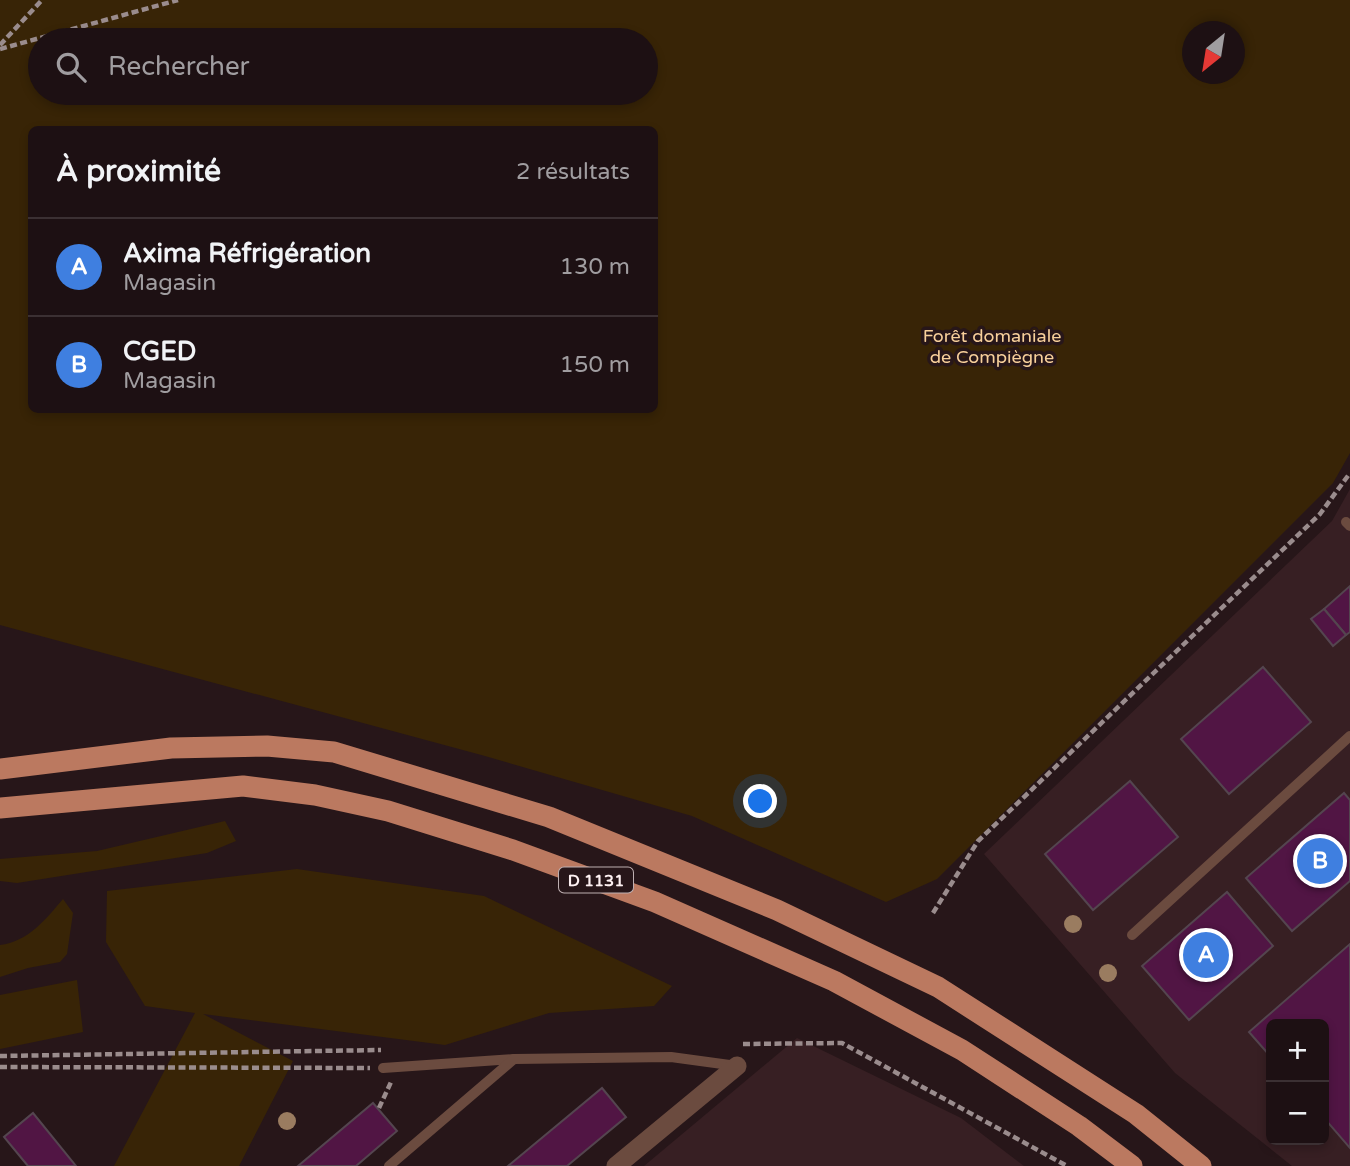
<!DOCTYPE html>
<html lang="fr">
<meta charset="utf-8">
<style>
body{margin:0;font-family:"Varela Round",sans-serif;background:#25191c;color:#f1f3f6}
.controls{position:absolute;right:21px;bottom:21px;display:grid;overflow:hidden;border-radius:10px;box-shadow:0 4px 10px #0003}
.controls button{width:63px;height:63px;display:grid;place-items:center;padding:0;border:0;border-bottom:2px solid #3b3033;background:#1d1013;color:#f1f3f6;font:35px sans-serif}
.compass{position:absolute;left:1182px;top:21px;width:63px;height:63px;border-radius:50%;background:#1d1013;box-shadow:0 4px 10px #0003;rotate:210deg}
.you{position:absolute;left:761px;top:802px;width:24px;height:24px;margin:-18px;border:5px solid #fff;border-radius:50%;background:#1a73e8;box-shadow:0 0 0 10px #1a73e833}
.badge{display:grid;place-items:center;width:46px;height:46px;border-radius:50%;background:#db2777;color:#fff;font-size:23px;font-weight:700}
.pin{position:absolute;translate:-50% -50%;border:4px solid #fff;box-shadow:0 2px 7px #0006}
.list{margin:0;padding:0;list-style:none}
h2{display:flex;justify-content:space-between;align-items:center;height:91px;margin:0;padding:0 28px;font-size:30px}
h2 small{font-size:23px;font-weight:400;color:#a09da0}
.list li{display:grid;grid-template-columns:46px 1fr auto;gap:21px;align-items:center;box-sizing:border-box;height:98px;padding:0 28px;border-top:2px solid #3b3033}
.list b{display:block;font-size:26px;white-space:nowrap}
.list p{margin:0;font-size:23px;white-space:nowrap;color:#a09da0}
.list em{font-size:23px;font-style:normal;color:#a09da0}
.icon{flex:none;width:38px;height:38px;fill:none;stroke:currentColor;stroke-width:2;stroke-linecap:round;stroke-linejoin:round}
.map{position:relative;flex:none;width:1350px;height:1166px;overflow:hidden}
.search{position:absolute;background:#1d1013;box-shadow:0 4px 10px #0003;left:28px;top:28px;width:630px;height:77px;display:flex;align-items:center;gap:18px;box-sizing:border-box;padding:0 24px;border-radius:38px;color:#a09da0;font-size:26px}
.panel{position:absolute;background:#1d1013;box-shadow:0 4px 10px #0003;left:28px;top:126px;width:630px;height:287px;border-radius:10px}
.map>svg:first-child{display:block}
</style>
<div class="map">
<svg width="1350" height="1166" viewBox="0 0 1350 1166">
<rect width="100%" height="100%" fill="#271619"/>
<!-- built -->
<g fill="#371f23" fill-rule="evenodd">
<path d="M 1350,489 L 1350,1166 L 1292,1166 L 1175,1073 L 984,854 L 1332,521 ZM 1271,1024 L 1324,1024 L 1324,1140 L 1271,1140 Z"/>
<path d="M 797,1038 L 961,1118 L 1024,1166 L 644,1166 Z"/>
</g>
<!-- green -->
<g fill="#382406" fill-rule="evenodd">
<path d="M 0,0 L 1350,0 L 1350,453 L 1333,483 L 937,879 L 886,902 L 692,816 L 485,756 L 0,625 ZM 1192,32 L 1234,32 L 1234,74 L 1192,74 ZM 646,40 L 646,93 L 40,93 L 40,40 ZM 32,130 L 654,130 L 654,410 L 32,410 Z"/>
<path d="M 225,821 L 236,841 L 207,853 L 17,883 L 0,881 L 0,859 L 97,851 Z"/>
<path d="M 297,869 L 484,896 L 672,986 L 654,1006 L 549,1013 L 445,1045 L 203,1014 L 293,1061 L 239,1166 L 114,1166 L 195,1013 L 145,1006 L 106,942 L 107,891 Z"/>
<path d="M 63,899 L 73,913 L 67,954 L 60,962 L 28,968 L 0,977 L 0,945 C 28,942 46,919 63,899 Z"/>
<path d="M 77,980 L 83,1032 L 0,1049 L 0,995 Z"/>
</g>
<!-- building -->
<g fill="#511544" stroke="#54454f" stroke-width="2">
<path d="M 1350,586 L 1350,632 L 1346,635 L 1324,609 Z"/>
<path d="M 1324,609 L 1346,635 L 1333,646 L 1311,619 Z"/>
<path d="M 1263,667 L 1311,722 L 1229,794 L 1181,739 Z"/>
<path d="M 1130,781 L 1178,837 L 1093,910 L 1045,854 Z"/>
<path d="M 1344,793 L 1350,800 L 1350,881 L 1292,931 L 1246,878 Z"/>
<path d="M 1227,892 L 1273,946 L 1189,1020 L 1142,966 Z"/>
<path d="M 1350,944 L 1350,1148 L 1324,1118 L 1324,1024 L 1271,1024 L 1271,1057 L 1249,1032 Z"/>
<path d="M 602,1088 L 626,1117 L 567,1166 L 508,1166 Z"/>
<path d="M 373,1103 L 397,1131 L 356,1166 L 298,1166 Z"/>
<path d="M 33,1113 L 76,1166 L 28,1166 L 23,1160 L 4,1137 Z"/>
</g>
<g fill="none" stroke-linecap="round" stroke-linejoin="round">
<!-- path -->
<g stroke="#9a8c8d" stroke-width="4.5" stroke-dasharray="7 3.5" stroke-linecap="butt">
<path d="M 0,45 L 42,0"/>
<path d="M 0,49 L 178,0"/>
<path d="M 933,913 L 978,841 L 1320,514 L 1350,473"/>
<path d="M 743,1044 L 842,1043 L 1067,1166"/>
<path d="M 0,1056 L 381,1050"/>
<path d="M 0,1067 L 370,1068"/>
<path d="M 379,1108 L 391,1082"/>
</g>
<!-- lane -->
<g stroke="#6b4b3f" stroke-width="10">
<path d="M 1346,522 L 1350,526"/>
<path d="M 1132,935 L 1350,736"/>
<path d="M 383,1068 L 514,1059"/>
<path d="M 389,1166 L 514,1059 L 671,1057 L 737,1066"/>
</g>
<!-- street -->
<path stroke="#6b4b3f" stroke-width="19" d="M 616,1166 L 737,1066"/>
<!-- primary -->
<g stroke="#bb7960" stroke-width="21">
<path d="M 0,769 L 171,748 L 267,746 L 334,752 L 549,817 L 777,910 L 938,987 L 1136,1114 L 1201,1166"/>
<path d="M 0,808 L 243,786 L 315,795 L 388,811 L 513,850 L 655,902 L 834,981 L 962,1050 L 1079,1126 L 1132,1166"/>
</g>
</g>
<!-- trees -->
<g fill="#9a7c60">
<circle cx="1073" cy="924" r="9"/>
<circle cx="1108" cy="973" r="9"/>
<circle cx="287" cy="1121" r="9"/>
</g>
<g text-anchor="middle" stroke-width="7" stroke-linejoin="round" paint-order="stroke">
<!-- shield labels -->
<rect fill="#271619" stroke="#beafb1" stroke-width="2" x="559" y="867.5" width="74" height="25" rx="5"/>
<g font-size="16" font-weight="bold" fill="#fef1f2">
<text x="596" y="886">D 1131</text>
</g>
<!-- park labels -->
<g font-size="18" fill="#f8d09b" stroke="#271619">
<text x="992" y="342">Forêt domaniale<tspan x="992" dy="21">de Compiègne</tspan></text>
</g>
</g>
</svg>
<div class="controls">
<button>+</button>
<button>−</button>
</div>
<svg class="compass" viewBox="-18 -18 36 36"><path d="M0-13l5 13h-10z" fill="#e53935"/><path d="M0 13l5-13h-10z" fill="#a09da0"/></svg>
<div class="you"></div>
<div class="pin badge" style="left:1206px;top:955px;background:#3f7fe0">A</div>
<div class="pin badge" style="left:1320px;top:861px;background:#3f7fe0">B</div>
<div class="search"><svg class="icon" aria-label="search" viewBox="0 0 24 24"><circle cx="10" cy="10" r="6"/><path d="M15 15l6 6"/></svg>Rechercher</div>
<section class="panel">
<h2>À proximité<small>2 résultats</small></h2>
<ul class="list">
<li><span class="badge" style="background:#3f7fe0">A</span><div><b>Axima Réfrigération</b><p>Magasin</p></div><em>130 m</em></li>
<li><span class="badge" style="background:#3f7fe0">B</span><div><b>CGED</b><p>Magasin</p></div><em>150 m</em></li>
</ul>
</section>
</div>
